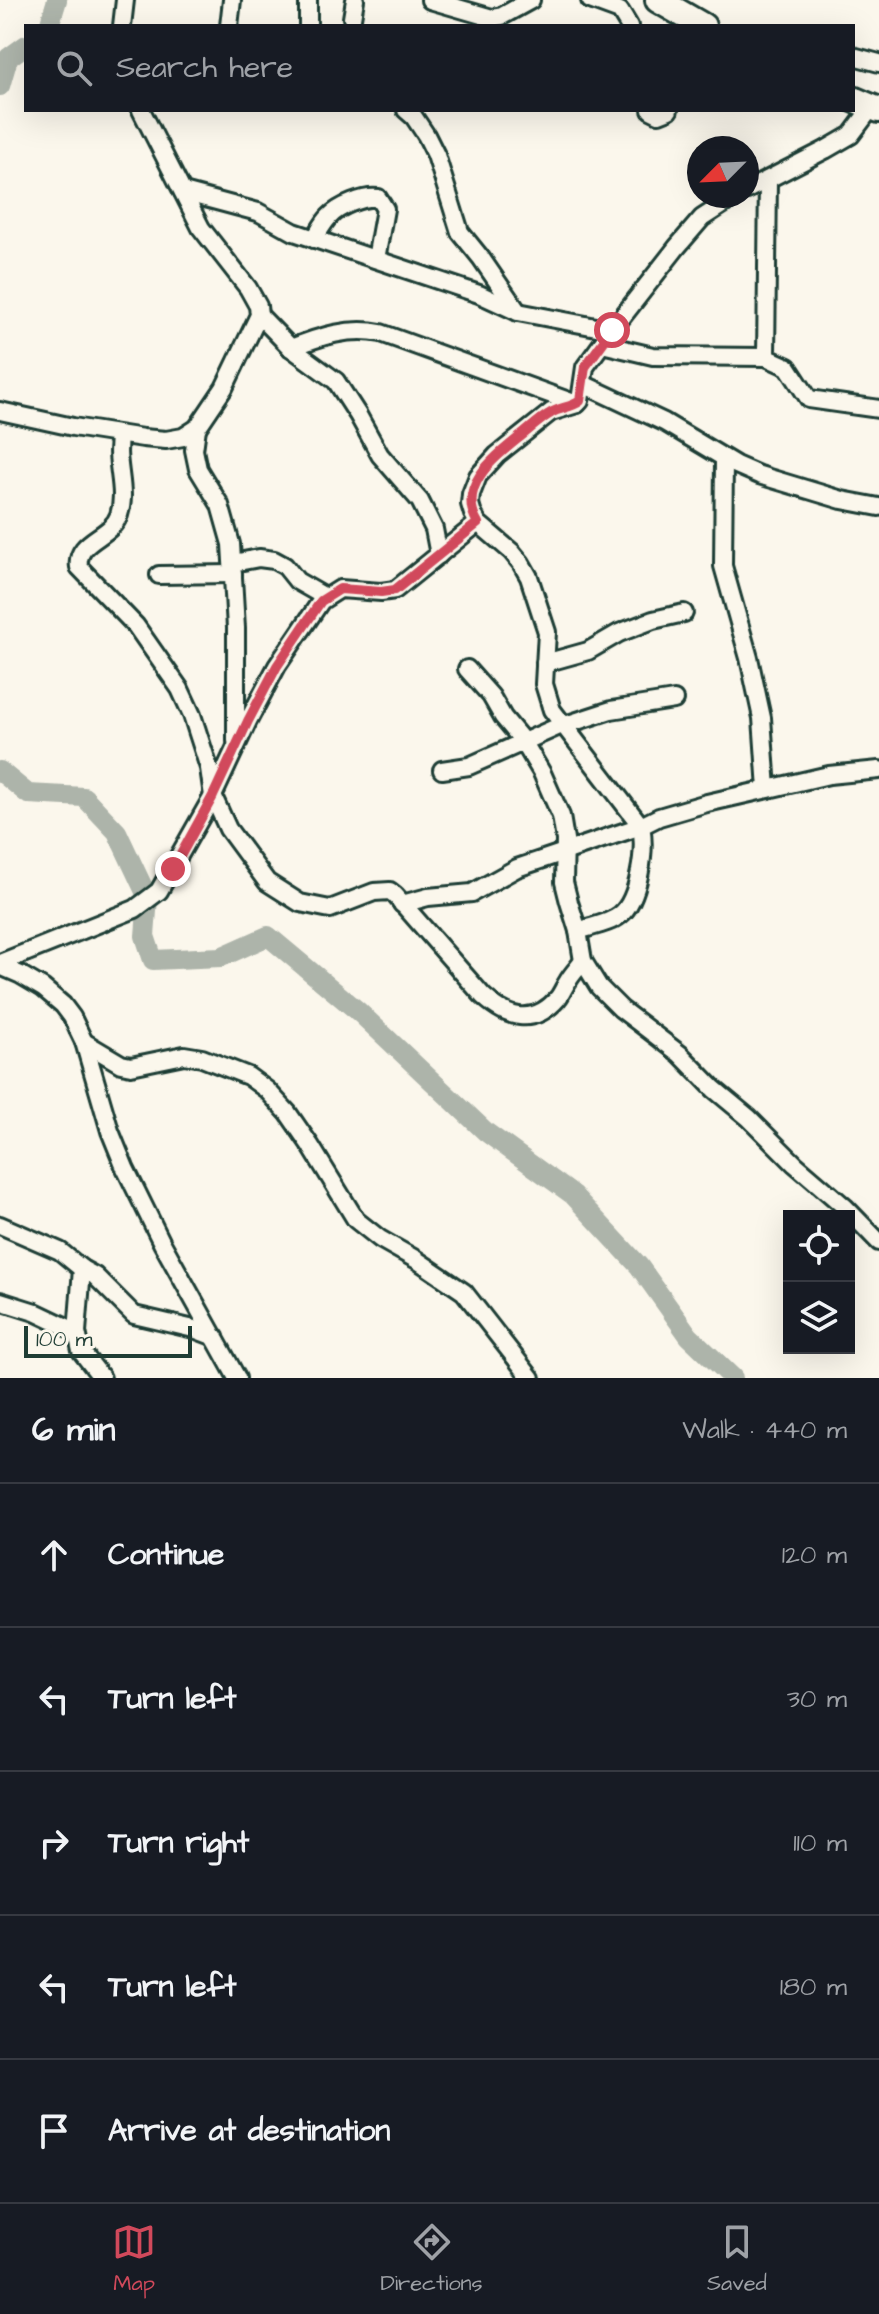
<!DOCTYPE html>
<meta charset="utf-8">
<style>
body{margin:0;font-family:"Architects Daughter",sans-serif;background:#242831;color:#f1f3f6}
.controls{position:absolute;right:24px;bottom:24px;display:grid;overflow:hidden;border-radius:0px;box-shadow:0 8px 32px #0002}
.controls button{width:72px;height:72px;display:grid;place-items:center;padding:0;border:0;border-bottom:2px solid #363941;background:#171b24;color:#f1f3f6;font:40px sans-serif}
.compass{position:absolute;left:687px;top:136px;width:72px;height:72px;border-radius:50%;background:#171b24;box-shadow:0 8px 32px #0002;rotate:246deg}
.scale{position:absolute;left:24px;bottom:20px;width:168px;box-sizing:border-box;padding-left:8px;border:4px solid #1f3d34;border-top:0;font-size:22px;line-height:28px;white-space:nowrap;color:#1f3d34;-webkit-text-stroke:6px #fbf7ec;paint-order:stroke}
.stop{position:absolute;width:24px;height:24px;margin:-18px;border:6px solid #d1495b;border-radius:50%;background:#fff}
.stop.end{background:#d1495b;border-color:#fff;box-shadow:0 2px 8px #0008}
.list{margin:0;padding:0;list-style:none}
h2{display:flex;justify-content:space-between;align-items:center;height:104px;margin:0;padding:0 32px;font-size:34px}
h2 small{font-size:26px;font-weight:400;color:#9ea1a6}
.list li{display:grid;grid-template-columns:52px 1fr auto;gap:24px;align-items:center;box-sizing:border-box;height:144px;padding:0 32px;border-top:2px solid #363941}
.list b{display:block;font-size:30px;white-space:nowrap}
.list em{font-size:26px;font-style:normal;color:#9ea1a6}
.icon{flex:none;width:44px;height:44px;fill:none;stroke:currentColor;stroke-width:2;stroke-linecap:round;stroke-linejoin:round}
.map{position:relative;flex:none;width:879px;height:1378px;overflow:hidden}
.search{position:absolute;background:#171b24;box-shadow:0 8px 32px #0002;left:24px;right:24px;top:24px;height:88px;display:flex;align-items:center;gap:20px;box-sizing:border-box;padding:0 28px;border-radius:0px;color:#9ea1a6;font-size:30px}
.sheet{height:824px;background:#171b24}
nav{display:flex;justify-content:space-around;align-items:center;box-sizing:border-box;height:112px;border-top:2px solid #363941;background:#171b24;font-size:22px;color:#9ea1a6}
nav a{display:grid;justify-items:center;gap:4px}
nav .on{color:#d1495b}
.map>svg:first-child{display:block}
</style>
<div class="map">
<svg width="879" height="1378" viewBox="0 0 879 1378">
<rect width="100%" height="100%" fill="#fbf7ec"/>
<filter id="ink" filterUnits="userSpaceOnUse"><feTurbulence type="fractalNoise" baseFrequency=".0125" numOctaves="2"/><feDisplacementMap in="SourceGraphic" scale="16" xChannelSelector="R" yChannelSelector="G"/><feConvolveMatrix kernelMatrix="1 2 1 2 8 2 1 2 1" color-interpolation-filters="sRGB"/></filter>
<g filter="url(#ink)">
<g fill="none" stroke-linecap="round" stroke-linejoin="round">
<!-- river -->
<g stroke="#adb4aa" stroke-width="20">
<path d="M 49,26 L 57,0"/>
<path d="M 0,86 L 8,58 L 26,45"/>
<path d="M 0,771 L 28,794 L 84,797 L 117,832 L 148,898 L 145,936 L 153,960 L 221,957 L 268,936 L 359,1012 L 486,1132 L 573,1195 L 639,1266 L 689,1336 L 733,1378"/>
</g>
<defs>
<g id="minor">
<path d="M 308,0 L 308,26"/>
<path d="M 430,0 L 492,18 L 502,16 L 531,0"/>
<path d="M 590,0 L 620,11 L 629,26"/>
<path d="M 352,18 L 355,0"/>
<path d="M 122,26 L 125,0"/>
<path d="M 229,26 L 232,0"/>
<path d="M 853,56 L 879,63"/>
<path d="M 406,110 L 414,117 L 426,135 L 436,155 L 460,232 L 481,258 L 518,312"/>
<path d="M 651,110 L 659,114 L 669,110"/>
<path d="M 747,190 L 825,150 L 851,135 L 872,107"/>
<path d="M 183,192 L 258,212 L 294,232 L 479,294 L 518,312 L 612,330"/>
<path d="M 314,239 C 319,232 323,223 329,217 C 339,206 364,196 378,198 L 385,209 L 376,259"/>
<path d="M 259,315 L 291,348 L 336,381 L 358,415 L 380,455 L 420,501 L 434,529 L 439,555"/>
<path d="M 602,344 L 653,356 L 766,357 L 788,367 L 809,399 L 879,409"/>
<path d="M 291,348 C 321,336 349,327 381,333 L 577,404"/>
<path d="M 766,357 L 768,180"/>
<path d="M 583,384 L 664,422 L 736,465 L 759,475 L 842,500 L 879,507"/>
<path d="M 0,411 L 73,427 L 143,438 L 166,440 L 183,437 L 197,428 L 224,388 L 259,315 L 258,306 L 248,288 L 201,228 L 141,110"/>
<path d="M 197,428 L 194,450 L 198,469 L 220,505 L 231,544 L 236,628 L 236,741"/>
<path d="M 120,435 C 113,461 128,489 119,515 C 111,538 75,540 79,567 L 136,626 L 180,689 L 192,715 L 209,768 L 213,796 L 228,829 L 267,882 L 300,903 L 330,909 L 374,892 L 390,891 L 395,895 L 483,996 C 507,1018 533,1027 558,998 C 562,993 564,987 568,981 C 572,974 578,968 583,961"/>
<path d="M 724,459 L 723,566 L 749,658 L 762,718 L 767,789"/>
<path d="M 233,563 L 259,558 L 274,560 L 285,566 L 297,581 L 325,597"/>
<path d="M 159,575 L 233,574"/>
<path d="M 545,663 L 588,651 L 619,633 L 653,620 L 684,613"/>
<path d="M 467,669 L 491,696 L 503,717 L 523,741 L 542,773 L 561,816 L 565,840 L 564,882 L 569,902 L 578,931 L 583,961 L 599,987 L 621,1009 L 680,1054 L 714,1089 L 749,1118 L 795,1164 L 845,1207 L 879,1242"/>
<path d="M 565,725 L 611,710 L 674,700"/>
<path d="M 442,770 L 469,766 L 564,724"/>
<path d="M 402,904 L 428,897 L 472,893 L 517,868 L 641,826 L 659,817 L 707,803 L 829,775 L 879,770"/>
<path d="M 578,931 C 591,926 609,924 620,915 C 639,900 646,849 641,826 L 552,710 L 544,684 L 547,632 L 529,577 L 521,563 L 512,552 L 478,523 L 473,514 L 470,504 L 471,494 L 478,476 L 497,455 L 551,412 L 577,404 L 580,401 L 585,367 L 612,330 L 677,247 L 702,218 L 736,196"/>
<path d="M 0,963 L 135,909 L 159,891 L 213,796 L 248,721 L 277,666 L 321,601 L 340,589 L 381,592 L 395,590 L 478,523"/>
<path d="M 0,966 L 21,975 L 43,988 L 63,1005 L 72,1017 L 84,1042 L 110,1131 L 125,1168 L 162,1243 L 237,1378"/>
<path d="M 84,1042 L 121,1064 L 131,1066 L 184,1055 L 202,1058 L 248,1076 L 267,1090 L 288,1113 L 310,1145 L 356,1220 L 380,1239 L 417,1260 L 464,1292 L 531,1378"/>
<path d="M 0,1225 L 60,1251 L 82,1269 L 95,1276 L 134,1315 L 194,1329 L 215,1337"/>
<path d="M 82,1269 L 77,1332 L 81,1351 L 102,1378"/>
<path d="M 0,1301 L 35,1312 L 77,1332"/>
</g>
<g id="highway">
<path d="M 658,0 L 703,26"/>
<path d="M 853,99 L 879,110"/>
</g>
</defs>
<!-- minor casing -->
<use href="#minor" stroke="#1f3d34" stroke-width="22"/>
<!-- highway casing -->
<use href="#highway" stroke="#1f3d34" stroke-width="30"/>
<!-- minor -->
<use href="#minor" stroke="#fbf7ec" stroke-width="16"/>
<!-- highway -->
<use href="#highway" stroke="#fbf7ec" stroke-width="24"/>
</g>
</g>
<g fill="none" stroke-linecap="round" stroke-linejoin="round" filter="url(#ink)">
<!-- route -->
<path stroke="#d1495b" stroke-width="10" d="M 173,869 L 213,796 L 248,721 L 277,666 L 321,601 L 340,589 L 381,592 L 395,590 L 478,523 C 456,486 494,458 521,436 C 530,429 540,419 551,413 C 560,407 571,408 580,401 L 585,367 L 612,330"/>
</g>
</svg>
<div class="controls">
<button><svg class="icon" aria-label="locate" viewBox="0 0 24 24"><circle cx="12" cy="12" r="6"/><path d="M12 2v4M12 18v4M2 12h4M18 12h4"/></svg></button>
<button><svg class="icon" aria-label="layers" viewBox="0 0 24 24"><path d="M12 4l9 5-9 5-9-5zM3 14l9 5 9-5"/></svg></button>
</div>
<svg class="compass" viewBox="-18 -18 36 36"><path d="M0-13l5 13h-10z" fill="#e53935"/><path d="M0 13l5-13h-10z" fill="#9ea1a6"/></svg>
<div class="scale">100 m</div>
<div class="stop" style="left:612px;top:330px"></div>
<div class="stop end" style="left:173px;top:869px"></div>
<div class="search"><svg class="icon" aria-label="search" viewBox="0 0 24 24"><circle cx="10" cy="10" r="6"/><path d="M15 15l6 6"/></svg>Search here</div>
</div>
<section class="sheet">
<h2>6 min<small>Walk · 440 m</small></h2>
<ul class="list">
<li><svg class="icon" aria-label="ahead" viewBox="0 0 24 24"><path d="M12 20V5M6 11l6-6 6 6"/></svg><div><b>Continue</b></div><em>120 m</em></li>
<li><svg class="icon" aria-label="left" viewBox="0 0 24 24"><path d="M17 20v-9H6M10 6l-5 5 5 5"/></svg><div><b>Turn left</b></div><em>30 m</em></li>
<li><svg class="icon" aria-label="right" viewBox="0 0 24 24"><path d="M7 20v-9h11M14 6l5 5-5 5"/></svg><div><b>Turn right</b></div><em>110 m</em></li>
<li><svg class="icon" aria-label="left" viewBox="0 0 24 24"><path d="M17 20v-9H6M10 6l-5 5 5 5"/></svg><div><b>Turn left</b></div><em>180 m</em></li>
<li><svg class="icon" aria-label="arrive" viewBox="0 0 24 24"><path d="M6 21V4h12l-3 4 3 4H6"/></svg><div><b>Arrive at destination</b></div></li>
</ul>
</section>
<nav>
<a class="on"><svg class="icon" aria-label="map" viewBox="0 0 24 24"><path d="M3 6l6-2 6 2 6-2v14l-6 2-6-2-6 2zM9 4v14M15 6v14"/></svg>Map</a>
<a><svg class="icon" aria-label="directions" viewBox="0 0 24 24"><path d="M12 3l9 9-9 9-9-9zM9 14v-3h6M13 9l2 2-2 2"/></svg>Directions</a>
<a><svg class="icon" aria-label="saved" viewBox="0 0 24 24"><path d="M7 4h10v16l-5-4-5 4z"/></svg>Saved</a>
</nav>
